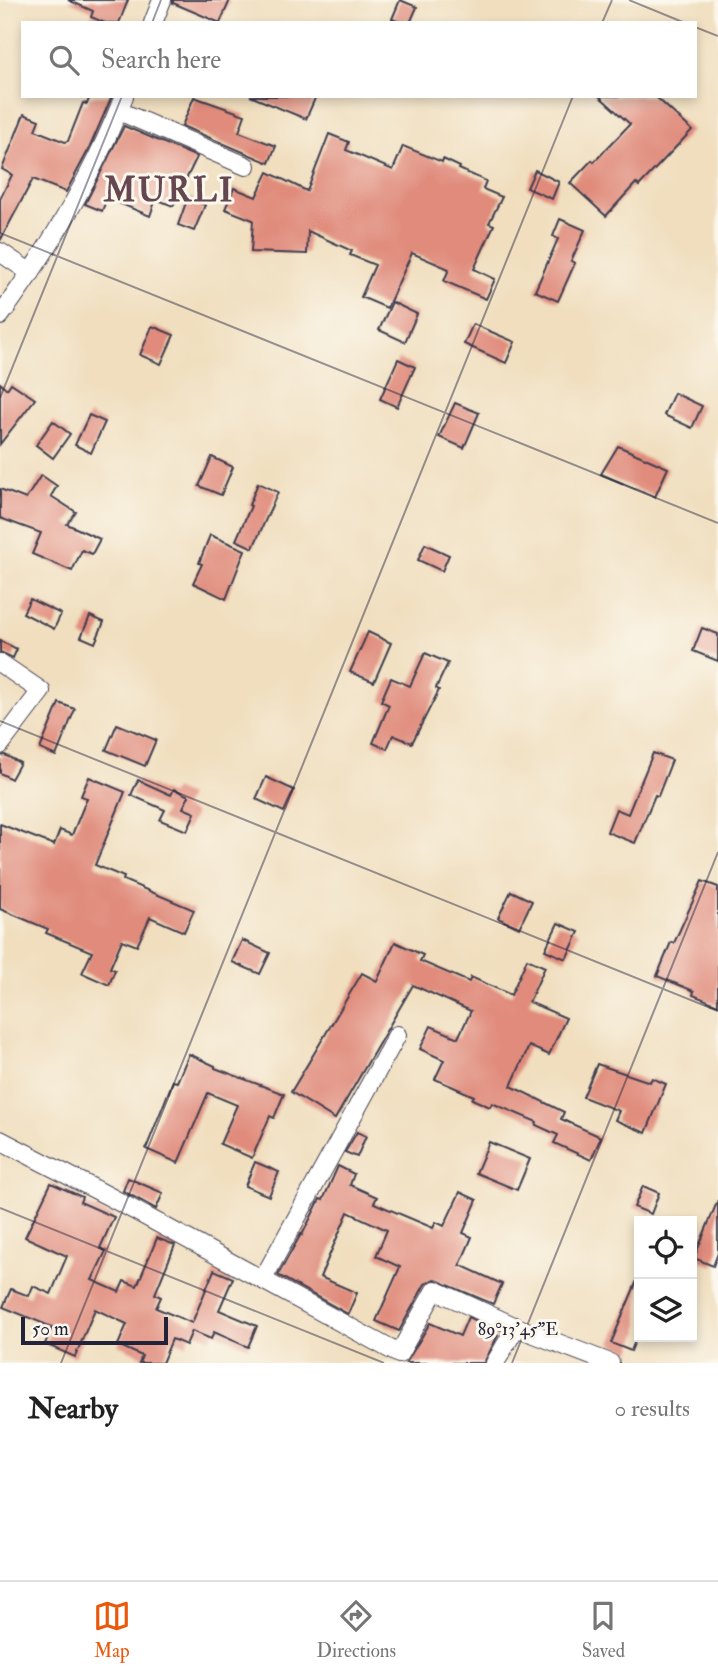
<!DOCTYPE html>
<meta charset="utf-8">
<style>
body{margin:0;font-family:"IM FELL Double Pica",serif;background:#f2f2f2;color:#222}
.controls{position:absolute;right:21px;bottom:21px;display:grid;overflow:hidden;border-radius:0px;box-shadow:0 4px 10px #0003}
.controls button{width:63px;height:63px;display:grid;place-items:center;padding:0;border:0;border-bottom:2px solid #e0e0e0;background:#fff;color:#222;font:35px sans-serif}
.scale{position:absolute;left:21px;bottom:18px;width:147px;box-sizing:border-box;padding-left:7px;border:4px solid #22223b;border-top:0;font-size:19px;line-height:24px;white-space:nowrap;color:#22223b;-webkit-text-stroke:5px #fbf7ec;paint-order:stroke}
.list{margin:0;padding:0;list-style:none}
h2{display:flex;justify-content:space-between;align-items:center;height:91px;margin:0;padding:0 28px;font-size:30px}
h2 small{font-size:23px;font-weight:400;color:#767676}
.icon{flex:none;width:38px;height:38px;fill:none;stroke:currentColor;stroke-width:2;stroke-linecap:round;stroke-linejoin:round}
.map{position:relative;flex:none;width:718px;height:1363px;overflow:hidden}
.search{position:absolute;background:#fff;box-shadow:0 4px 10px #0003;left:21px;right:21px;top:21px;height:77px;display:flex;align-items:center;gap:18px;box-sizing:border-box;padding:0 24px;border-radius:0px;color:#767676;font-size:26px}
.sheet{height:217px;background:#fff}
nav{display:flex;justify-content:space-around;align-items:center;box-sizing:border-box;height:98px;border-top:2px solid #e0e0e0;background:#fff;font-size:19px;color:#767676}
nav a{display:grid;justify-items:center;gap:4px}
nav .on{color:#ea580c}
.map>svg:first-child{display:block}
</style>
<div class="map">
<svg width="718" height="1363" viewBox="0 0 718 1363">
<rect width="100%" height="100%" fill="#fbf7ec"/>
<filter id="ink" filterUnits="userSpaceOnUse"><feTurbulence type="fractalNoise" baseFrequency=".0143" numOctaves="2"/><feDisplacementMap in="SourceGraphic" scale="14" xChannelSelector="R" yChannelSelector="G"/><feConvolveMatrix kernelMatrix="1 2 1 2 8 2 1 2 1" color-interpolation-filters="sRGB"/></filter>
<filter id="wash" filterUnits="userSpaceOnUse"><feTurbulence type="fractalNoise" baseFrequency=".00686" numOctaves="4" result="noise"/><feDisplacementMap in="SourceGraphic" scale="28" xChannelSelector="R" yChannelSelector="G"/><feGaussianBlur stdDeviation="1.57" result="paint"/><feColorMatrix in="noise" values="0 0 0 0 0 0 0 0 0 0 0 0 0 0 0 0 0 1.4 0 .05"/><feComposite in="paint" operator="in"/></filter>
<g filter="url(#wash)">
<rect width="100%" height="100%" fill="#f0debe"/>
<g id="blocks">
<!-- building -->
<g fill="#e08b7b">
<path d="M 68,0 L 128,0 L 119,23 L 105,23 L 91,17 L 93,11 Z"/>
<path d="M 173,0 L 230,0 L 220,23 L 173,3 Z"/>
<path d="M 400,0 L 417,7 L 410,23 L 402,23 L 392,19 Z"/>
<path d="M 90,96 L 112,96 L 89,149 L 66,192 L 33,179 L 0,241 L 0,199 L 12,175 L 2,169 L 24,114 L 39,120 L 35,130 L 65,142 L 68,141 L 83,103 L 87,104 Z"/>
<path d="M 250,96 L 316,96 L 306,119 Z"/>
<path d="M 599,96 L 655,96 L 692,130 L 639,186 L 636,183 L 606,216 L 570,183 L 592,160 L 594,162 L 630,124 Z"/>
<path d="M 194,97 L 245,115 L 239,132 L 276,146 L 269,163 L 182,126 Z"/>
<path d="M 124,126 L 197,157 L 173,206 L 156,199 L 150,216 L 107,198 L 102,211 L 85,204 Z"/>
<path d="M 329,134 L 349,142 L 346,150 L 393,170 L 403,146 L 442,162 L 443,159 L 460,167 L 459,169 L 486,181 L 483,189 L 502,197 L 489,223 L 494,225 L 474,269 L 495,279 L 486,299 L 444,281 L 449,269 L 412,253 L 387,308 L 361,297 L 375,265 L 350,255 L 352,251 L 308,231 L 307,254 L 251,252 L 253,220 L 225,209 L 234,188 L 256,197 L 268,172 L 307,191 Z"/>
<path d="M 535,170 L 559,182 L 552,199 L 527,188 Z"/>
<path d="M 188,197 L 205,205 L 194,231 L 178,225 Z"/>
<path d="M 560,219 L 585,230 L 571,261 L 575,263 L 558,301 L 535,291 L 558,239 L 553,236 Z"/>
<path d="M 392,302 L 417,314 L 405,342 L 379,330 Z"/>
<path d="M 473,324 L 515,342 L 506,363 L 464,344 Z"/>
<path d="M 152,326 L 174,335 L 161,364 L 140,355 Z"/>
<path d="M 398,359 L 415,367 L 397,407 L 380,399 Z"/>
<path d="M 0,383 L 7,389 L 11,383 L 35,399 L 0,444 Z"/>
<path d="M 674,393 L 702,406 L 692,428 L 664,415 Z"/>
<path d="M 455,403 L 479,413 L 464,448 L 439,437 Z"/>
<path d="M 89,415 L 105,422 L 91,453 L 75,445 Z"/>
<path d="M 53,421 L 70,434 L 53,458 L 36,445 Z"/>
<path d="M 618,446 L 668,468 L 655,497 L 601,474 Z"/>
<path d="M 212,457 L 233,467 L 221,495 L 199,486 Z"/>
<path d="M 41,475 L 57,486 L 51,496 L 76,512 L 67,524 L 100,539 L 92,554 L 82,550 L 72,571 L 32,554 L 41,533 L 0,518 L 0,489 L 26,499 Z"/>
<path d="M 258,483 L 278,492 L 253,548 L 236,540 L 251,506 L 249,505 Z"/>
<path d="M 210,535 L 245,550 L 226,599 L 193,583 L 202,564 L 199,563 Z"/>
<path d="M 425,544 L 449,555 L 442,571 L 418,560 Z"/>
<path d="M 30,599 L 61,614 L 54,629 L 23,613 Z"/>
<path d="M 90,616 L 104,622 L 95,643 L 81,637 Z"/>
<path d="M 702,628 L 718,634 L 718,661 L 693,651 Z"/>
<path d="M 368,632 L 391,643 L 374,682 L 350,672 Z"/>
<path d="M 0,641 L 17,649 L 13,658 L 0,652 Z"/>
<path d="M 425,653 L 448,663 L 436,688 L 439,690 L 412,743 L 393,735 L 387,749 L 373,743 L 389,705 L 381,701 L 391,678 L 410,686 Z"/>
<path d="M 59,703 L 75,709 L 56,756 L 40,749 Z"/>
<path d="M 117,724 L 156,740 L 145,766 L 106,750 Z"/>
<path d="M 653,753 L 672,760 L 658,796 L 655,795 L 635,843 L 607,832 L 616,809 L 628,814 Z"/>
<path d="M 5,755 L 20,763 L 11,779 L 0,773 L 0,756 Z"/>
<path d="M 89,777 L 125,792 L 95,865 L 124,877 L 123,880 L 194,910 L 184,932 L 150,917 L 137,946 L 122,940 L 110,968 L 115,970 L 109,985 L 82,973 L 92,952 L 46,933 L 48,929 L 0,909 L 0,824 L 54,845 L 60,830 L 72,835 L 87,798 L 81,796 Z"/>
<path d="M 266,777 L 294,790 L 284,812 L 256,799 Z"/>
<path d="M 138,780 L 171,795 L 174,789 L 189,796 L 183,808 L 195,813 L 187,831 L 160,820 L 165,810 L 131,795 Z"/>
<path d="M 702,881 L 718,887 L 718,1005 L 693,995 L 694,991 L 657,976 L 671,942 L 674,943 Z"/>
<path d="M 511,891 L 532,901 L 519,928 L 498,918 Z"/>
<path d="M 558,923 L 579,932 L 566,959 L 545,950 Z"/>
<path d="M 242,940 L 270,953 L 260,974 L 232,962 Z"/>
<path d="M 395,942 L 423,955 L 420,961 L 469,982 L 471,977 L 511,995 L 527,959 L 545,967 L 529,1002 L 566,1018 L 549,1055 L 529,1046 L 511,1086 L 564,1112 L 561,1119 L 601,1137 L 591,1160 L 554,1143 L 558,1135 L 536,1125 L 537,1122 L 492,1103 L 490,1107 L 472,1099 L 474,1096 L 435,1079 L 444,1060 L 420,1049 L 431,1026 L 458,1038 L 471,1011 L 413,985 L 335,1119 L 291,1092 L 362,973 L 377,981 Z"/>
<path d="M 189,1054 L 215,1066 L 215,1068 L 284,1094 L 274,1118 L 270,1116 L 252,1158 L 220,1144 L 237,1105 L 208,1093 L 178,1163 L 146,1149 L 173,1081 L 177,1082 Z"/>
<path d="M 597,1064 L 650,1082 L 652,1078 L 666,1084 L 646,1133 L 615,1120 L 619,1111 L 583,1097 Z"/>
<path d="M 357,1132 L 366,1136 L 357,1157 L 345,1152 Z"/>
<path d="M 489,1142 L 530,1159 L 517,1190 L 476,1173 Z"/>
<path d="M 255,1162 L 279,1172 L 269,1196 L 245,1186 Z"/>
<path d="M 338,1166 L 354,1174 L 350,1185 L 377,1197 L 374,1203 L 433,1228 L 436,1222 L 444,1226 L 460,1192 L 477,1200 L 463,1233 L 472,1237 L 460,1265 L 502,1284 L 493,1304 L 434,1279 L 425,1284 L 399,1331 L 376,1321 L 400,1267 L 376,1256 L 387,1230 L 348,1212 L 320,1277 L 357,1293 L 348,1314 L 278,1275 L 301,1234 L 302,1235 L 320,1199 L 323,1200 Z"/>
<path d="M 128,1178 L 163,1193 L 156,1209 L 123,1191 Z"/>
<path d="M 51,1183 L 82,1197 L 80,1202 L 114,1217 L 100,1248 L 106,1251 L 92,1280 L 119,1292 L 124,1281 L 137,1286 L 157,1238 L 175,1245 L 155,1294 L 161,1297 L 156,1308 L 192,1323 L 214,1270 L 233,1278 L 219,1310 L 257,1326 L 248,1347 L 214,1332 L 211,1339 L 192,1331 L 186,1345 L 172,1339 L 162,1363 L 139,1363 L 142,1356 L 118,1345 L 127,1324 L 95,1309 L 75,1357 L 45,1344 L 52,1327 L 3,1307 L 11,1289 L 29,1296 L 33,1286 L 51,1294 L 67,1256 L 25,1237 Z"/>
<path d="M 643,1186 L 659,1193 L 651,1214 L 634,1207 Z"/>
<path d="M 718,1200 L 718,1253 L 713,1266 L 694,1258 Z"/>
<path d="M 639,1276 L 639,1331 L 631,1351 L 611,1343 Z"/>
<path d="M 468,1317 L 484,1325 L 483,1329 L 498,1335 L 484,1363 L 406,1363 L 430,1323 L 460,1336 Z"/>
</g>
</g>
</g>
<g filter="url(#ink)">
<use href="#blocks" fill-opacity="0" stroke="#413e4f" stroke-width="2"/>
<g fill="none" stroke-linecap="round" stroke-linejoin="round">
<defs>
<g id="street">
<path d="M 153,23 L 162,0"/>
<path d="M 119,111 L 246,166"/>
<path d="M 0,252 L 31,273"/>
<path d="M 0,316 C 49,249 94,174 124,96"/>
<path d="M 0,663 L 41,691 L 0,745"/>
<path d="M 0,1140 L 112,1198 L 399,1354 L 435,1290 L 516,1327"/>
<path d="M 263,1279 L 397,1035"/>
<path d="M 495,1363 L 516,1327 L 610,1363"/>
</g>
</defs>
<!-- street casing -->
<use href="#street" stroke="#413e4f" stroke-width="20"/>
<!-- street -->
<use href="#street" stroke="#fff" stroke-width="18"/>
</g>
</g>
<!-- ticks -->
<path fill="none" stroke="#22223b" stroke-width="2" stroke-opacity="0.45" d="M 629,0 L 685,23M 152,23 L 161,0M 602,23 L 612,0M 695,27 L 718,36M 0,233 L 718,523M 0,398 L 122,96M 0,721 L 718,1011M 0,1208 L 384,1363M 61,1363 L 573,96M 512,1363 L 718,852"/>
<g text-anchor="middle" stroke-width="6" stroke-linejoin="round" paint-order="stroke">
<!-- district labels -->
<g font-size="33" font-weight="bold" letter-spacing="2" fill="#644751" stroke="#fbf7ec">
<text x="169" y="201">MURLI</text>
</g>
</g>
<g font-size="18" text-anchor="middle" fill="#22223b" stroke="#fbf7ec" stroke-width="6" stroke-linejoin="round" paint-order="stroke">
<text x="518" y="1335">89°13'45"E</text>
</g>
</svg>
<div class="controls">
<button><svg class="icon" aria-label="locate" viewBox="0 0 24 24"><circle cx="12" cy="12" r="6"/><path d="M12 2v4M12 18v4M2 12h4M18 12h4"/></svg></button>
<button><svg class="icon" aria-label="layers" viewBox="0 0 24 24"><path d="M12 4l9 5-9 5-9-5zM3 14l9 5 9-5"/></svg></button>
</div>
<div class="scale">50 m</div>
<div class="search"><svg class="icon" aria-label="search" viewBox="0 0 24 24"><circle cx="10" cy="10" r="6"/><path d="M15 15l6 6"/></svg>Search here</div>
</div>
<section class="sheet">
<h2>Nearby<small>0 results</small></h2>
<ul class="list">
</ul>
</section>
<nav>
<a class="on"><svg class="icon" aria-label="map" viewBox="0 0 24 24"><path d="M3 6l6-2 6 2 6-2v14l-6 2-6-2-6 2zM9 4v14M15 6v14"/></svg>Map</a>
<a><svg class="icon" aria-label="directions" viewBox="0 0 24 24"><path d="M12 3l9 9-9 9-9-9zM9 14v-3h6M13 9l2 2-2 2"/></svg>Directions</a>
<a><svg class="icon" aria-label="saved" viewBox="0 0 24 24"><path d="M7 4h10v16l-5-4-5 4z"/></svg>Saved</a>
</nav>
